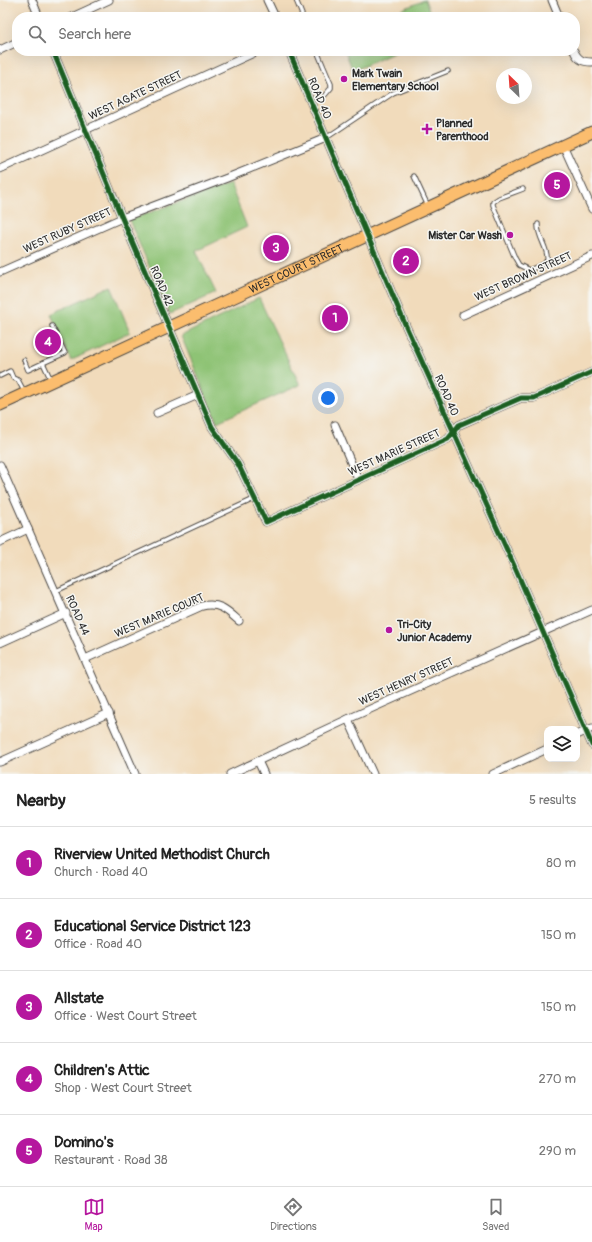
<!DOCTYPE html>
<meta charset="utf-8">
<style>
body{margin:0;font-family:Pangolin,sans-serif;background:#f6f6f6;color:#222}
.controls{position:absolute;right:12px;bottom:12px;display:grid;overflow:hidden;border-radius:8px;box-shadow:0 4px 16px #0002}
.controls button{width:36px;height:36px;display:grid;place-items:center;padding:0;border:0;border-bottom:1px solid #e0e0e0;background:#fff;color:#222;font:20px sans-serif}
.compass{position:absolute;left:496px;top:68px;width:36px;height:36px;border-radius:50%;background:#fff;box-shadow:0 4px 16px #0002;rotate:335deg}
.you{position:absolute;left:328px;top:398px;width:14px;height:14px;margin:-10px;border:3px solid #fff;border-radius:50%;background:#1a73e8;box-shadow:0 0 0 6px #1a73e833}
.badge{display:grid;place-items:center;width:26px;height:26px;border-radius:50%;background:#b5179e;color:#fff;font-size:13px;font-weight:700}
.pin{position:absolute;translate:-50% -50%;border:2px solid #fff;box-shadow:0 1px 4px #0006}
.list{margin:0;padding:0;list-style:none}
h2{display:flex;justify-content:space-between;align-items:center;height:52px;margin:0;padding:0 16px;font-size:17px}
h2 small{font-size:13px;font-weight:400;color:#767676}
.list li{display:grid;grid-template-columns:26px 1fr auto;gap:12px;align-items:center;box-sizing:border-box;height:72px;padding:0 16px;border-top:1px solid #e0e0e0}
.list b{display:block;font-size:15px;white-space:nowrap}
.list p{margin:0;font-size:13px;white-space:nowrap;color:#767676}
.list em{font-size:13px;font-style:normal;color:#767676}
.icon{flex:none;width:22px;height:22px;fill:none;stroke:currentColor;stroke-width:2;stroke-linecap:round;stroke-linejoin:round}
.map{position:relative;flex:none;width:592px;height:774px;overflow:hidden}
.search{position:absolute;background:#fff;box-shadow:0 4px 16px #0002;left:12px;right:12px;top:12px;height:44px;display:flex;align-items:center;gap:10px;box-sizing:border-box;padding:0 14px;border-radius:16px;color:#767676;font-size:15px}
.sheet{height:412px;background:#fff}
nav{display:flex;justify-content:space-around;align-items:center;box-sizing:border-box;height:56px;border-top:1px solid #e0e0e0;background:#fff;font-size:11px;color:#767676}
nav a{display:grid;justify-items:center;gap:2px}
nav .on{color:#b5179e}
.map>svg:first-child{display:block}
</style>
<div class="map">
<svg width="592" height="774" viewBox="0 0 592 774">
<rect width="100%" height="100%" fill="#f6f6f2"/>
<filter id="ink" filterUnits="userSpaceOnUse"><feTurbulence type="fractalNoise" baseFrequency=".025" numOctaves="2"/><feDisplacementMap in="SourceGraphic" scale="8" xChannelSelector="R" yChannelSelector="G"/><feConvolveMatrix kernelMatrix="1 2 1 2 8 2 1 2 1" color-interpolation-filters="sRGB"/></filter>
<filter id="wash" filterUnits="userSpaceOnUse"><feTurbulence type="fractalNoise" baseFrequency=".012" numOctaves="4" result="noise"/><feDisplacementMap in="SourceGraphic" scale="16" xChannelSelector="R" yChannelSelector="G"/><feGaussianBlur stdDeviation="0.9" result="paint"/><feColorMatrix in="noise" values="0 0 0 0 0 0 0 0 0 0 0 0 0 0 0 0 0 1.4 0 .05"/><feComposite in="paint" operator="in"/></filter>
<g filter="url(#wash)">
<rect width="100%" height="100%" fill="#f1dbbb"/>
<!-- green -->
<g fill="#8ec375" stroke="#5c7750">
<path d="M 424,0 L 425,0 L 432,17 L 385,17 Z"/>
<path d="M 345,51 L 398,51 L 353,71 Z"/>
<path d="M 230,184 L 247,227 L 196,251 L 216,293 L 170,314 L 129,220 Z"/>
<path d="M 111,286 L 130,332 L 72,360 L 71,361 L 51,314 Z"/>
<path d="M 259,298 L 300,385 L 217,422 L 181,336 Z"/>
</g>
</g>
<g filter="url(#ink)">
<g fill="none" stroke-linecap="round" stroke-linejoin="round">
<defs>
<g id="service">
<path d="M 296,0 L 303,17"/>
<path d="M 317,51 L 331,84 L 331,88 L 325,95"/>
<path d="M 326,138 L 393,93 L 448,71"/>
<path d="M 414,176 L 428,206"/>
<path d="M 523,189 L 499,198 L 493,202 L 493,205 L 515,258 L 519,265 L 529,270 L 544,264 L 547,260 C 549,249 537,237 538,224"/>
<path d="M 24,360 L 28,370 L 43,363 L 51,380"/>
<path d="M 43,363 L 65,353 L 52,326"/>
<path d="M 0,376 L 10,371 L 13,378 L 18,380 L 25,393"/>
<path d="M 56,591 L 254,499"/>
</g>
<g id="minor">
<path d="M 32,0 L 39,17"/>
<path d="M 267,0 L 275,17"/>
<path d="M 552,0 L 559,17"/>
<path d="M 72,17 L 109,0"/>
<path d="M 0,50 L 17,42"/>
<path d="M 53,51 L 122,218 L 212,427 L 238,464 L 266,522 L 448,439 L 459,425 L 521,398 L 534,398 L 592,372"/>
<path d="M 289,51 L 405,324 L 516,570 L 592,745"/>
<path d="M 574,51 C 578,60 583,62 592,62"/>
<path d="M 563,145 L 592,209"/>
<path d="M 0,169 L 258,51"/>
<path d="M 0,272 L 122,218 L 227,178 L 326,138"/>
<path d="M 463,315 L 592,256"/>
<path d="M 157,413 L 198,395"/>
<path d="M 335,425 L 358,479"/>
<path d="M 0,465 L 135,774"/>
<path d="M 0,542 L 28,529"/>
<path d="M 0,643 L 66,613"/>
<path d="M 85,659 L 202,606 C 219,602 227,610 239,621"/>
<path d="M 348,719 L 373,774"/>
<path d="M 577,735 L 592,728"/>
<path d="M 258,761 L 264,774"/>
<path d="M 0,762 L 109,713"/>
<path d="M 230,774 L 348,719 L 592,610"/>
<path d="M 493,774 L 547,749"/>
</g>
<g id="primary">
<path id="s1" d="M 0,405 L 592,132"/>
</g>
</defs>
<!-- service casing -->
<use href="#service" stroke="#494541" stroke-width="5.5"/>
<!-- minor casing -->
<use href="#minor" stroke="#494541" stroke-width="9"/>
<!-- primary casing -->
<use href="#primary" stroke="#494541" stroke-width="13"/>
<!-- service -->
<use href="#service" stroke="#fff" stroke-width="3.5"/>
<!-- minor -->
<use href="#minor" stroke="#fff" stroke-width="7"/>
<!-- primary -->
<use href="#primary" stroke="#fbbd6e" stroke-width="11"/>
<defs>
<g id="cycleway">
<path d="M 53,51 L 122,218 L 212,427 L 238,464 L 266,522 L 448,439 L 459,425 L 521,398 L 534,398 L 592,372"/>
<path d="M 289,51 L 405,324 L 516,570 L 592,745"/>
</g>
</defs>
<!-- cycleway casing -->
<use href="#cycleway" stroke="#f6f6f2" stroke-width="8"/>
<!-- cycleway -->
<use href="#cycleway" stroke="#1b5e20" stroke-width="5"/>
</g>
</g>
<!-- markers -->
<g fill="#b5179e" stroke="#f6f6f2" stroke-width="1.5">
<circle cx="344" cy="79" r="4"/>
<path d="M425 123h4v4h4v4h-4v4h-4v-4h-4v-4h4z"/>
<circle cx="510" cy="235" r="4"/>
<circle cx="389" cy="630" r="4"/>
</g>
<g text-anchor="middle" stroke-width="3" stroke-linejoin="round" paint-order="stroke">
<!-- poi labels -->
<g font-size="11" font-weight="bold" fill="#2b2b2b" stroke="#f6f6f2" text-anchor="start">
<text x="352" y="77">Mark Twain<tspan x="352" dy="13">Elementary School</tspan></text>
<text x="436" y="127">Planned<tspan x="436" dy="13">Parenthood</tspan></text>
<text x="502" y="239" text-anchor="end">Mister Car Wash</text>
<text x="397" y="628">Tri-City<tspan x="397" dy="13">Junior Academy</tspan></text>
</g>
<!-- street labels -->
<g font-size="11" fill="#2b2b2b" stroke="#f6f6f2">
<text transform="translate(135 95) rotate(-25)" y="4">WEST AGATE STREET</text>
<text transform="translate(320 98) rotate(67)" y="4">ROAD 40</text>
<text transform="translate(67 230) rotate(-24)" y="4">WEST RUBY STREET</text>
<text dy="4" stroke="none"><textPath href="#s1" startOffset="326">WEST COURT STREET</textPath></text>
<text transform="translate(523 276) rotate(-24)" y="4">WEST BROWN STREET</text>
<text transform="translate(162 286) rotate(67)" y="4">ROAD 42</text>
<text transform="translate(447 395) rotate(66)" y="4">ROAD 40</text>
<text transform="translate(394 452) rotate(-24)" y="4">WEST MARIE STREET</text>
<text transform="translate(78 615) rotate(66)" y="4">ROAD 44</text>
<text transform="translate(159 615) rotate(-23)" y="4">WEST MARIE COURT</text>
<text transform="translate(406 681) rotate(-24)" y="4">WEST HENRY STREET</text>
</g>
</g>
</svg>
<div class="controls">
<button><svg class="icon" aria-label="layers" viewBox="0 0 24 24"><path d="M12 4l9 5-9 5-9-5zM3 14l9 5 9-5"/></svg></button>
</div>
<svg class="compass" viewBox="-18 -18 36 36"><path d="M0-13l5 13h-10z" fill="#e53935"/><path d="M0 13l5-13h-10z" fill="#767676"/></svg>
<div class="you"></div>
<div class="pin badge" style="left:335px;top:318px">1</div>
<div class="pin badge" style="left:406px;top:261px">2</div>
<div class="pin badge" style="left:276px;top:248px">3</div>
<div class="pin badge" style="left:48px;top:342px">4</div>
<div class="pin badge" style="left:557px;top:185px">5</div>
<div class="search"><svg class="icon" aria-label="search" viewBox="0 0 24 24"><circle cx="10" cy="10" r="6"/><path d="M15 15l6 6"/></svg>Search here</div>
</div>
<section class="sheet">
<h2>Nearby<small>5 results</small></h2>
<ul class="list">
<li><span class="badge">1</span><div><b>Riverview United Methodist Church</b><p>Church · Road 40</p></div><em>80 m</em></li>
<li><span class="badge">2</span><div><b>Educational Service District 123</b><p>Office · Road 40</p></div><em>150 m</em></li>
<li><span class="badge">3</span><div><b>Allstate</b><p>Office · West Court Street</p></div><em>150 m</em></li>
<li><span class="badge">4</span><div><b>Children's Attic</b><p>Shop · West Court Street</p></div><em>270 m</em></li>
<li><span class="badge">5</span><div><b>Domino's</b><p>Restaurant · Road 38</p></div><em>290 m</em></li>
</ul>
</section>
<nav>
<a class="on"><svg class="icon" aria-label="map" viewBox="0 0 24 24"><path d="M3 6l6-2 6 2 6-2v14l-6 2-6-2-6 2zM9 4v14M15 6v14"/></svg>Map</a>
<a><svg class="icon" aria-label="directions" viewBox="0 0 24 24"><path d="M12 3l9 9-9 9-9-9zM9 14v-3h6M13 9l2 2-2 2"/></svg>Directions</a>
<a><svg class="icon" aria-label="saved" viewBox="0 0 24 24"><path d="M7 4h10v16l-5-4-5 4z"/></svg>Saved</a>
</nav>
